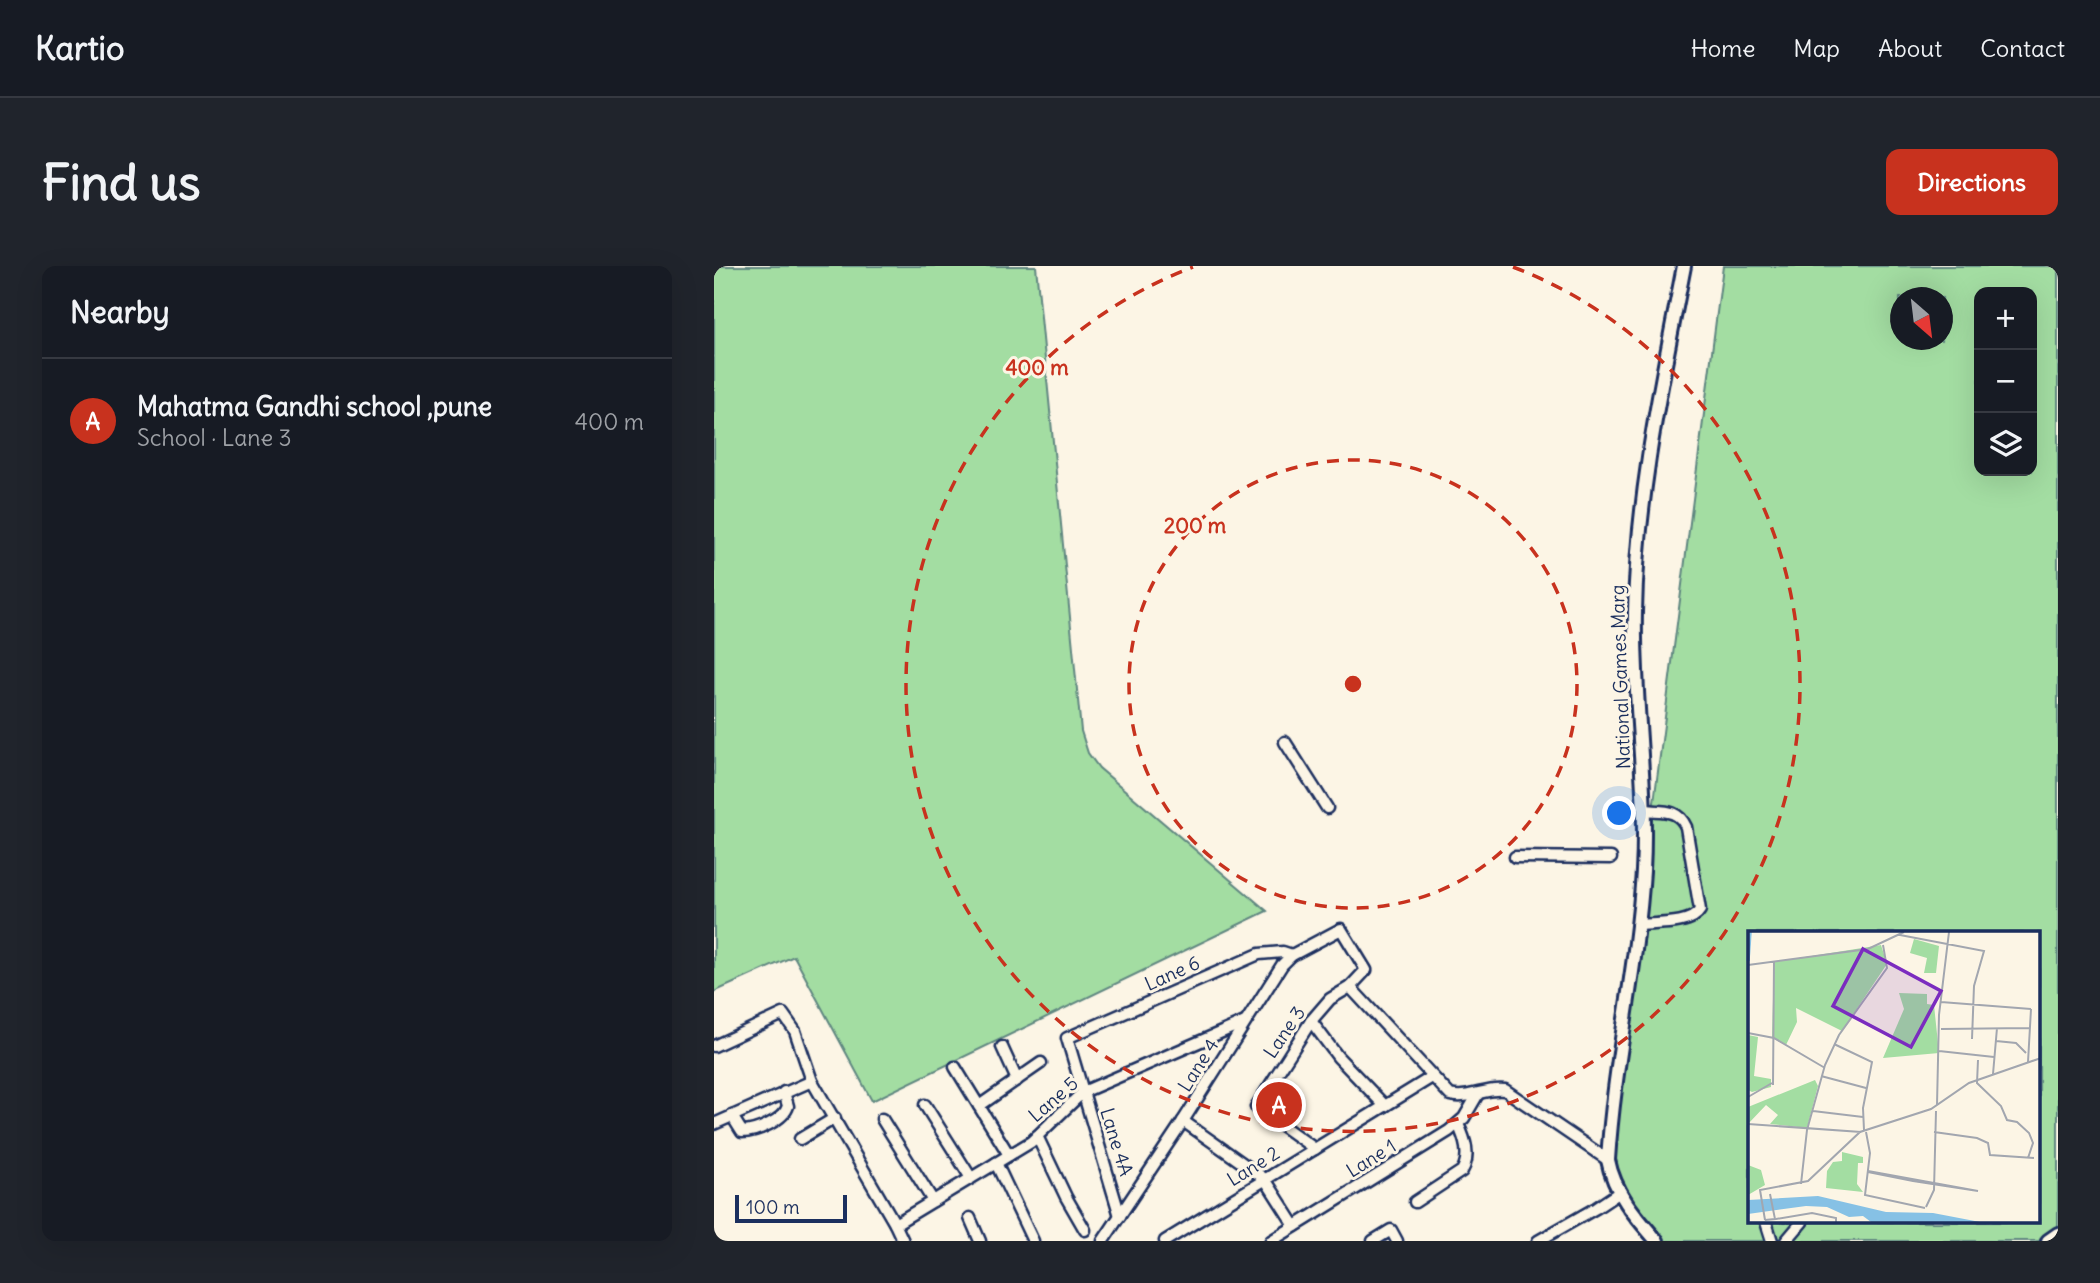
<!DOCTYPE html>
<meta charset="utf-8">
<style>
body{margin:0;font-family:Delius,sans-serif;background:#20242c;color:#f1f3f6}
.controls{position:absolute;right:21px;top:21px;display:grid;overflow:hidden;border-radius:14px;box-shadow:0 7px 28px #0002}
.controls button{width:63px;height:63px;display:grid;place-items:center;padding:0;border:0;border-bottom:2px solid #363941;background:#171b24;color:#f1f3f6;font:35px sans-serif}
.compass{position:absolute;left:1176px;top:21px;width:63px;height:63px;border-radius:50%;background:#171b24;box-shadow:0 7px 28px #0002;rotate:152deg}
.scale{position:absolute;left:21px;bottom:18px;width:112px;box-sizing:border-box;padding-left:7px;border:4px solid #1b2f5e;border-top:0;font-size:19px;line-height:24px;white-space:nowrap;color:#1b2f5e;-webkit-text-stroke:5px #fcf5e5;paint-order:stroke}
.you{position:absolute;left:906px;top:548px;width:24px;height:24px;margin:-18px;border:5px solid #fff;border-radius:50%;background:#1a73e8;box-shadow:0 0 0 10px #1a73e833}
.badge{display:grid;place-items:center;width:46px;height:46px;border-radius:50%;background:#c8321e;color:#fff;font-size:23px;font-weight:700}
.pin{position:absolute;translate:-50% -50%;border:4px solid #fff;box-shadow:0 2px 7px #0006}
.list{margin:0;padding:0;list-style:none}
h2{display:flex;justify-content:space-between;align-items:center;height:91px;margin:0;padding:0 28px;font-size:30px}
h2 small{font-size:23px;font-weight:400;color:#9ea1a6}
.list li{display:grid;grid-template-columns:46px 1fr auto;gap:21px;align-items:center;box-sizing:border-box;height:126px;padding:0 28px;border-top:2px solid #363941}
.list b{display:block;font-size:26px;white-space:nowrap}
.list p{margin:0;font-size:23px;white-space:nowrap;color:#9ea1a6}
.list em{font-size:23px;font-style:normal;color:#9ea1a6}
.icon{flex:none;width:38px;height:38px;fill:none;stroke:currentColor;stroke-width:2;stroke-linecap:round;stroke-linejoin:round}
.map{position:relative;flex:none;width:1344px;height:975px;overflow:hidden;border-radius:14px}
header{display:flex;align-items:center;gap:42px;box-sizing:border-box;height:98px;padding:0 35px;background:#171b24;border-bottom:2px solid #363941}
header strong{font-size:33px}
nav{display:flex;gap:38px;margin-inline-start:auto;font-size:24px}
.intro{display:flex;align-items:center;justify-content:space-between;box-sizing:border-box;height:168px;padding:0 42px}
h1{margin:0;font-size:49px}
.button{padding:18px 32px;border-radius:14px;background:#c8321e;color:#fff;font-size:24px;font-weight:700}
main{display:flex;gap:42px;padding:0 42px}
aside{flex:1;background:#171b24;border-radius:14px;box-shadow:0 7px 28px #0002}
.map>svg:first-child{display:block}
</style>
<header>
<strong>Kartio</strong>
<nav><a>Home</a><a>Map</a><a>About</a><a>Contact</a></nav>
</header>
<div class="intro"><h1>Find us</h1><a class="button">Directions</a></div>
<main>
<aside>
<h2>Nearby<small></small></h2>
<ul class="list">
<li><span class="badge">A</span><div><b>Mahatma Gandhi school ,pune</b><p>School · Lane 3</p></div><em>400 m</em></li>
</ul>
</aside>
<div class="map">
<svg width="1344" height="975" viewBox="0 0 1344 975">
<rect width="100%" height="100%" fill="#fcf5e5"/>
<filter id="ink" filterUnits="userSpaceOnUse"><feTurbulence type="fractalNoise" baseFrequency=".0143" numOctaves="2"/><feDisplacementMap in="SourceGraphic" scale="14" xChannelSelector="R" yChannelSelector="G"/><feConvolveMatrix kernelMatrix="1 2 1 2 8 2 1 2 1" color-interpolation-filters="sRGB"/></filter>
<g filter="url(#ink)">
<!-- green -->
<g fill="#a3dda2" stroke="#5f8680" stroke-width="2" fill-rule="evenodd">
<path d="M 0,0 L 322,0 L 367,465 L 374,487 L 385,502 L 553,645 L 158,835 L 80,690 L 0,726 Z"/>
<path d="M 1009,0 L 1344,0 L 1344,975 L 947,975 L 917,944 L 894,894 ZM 1265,26 L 1318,26 L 1318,205 L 1265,205 ZM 1186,32 L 1228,32 L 1228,74 L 1186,74 ZM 1036,667 L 1325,667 L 1325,956 L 1036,956 Z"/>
</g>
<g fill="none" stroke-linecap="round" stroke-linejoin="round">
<defs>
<g id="minor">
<path d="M 571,476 L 613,542"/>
<path d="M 801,591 L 897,592"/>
<path d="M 923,659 C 941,657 977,660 986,644 L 972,561 C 964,542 948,546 930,544"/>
<path d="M 636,721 L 736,829 C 755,834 772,821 791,824 L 894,894"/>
<path d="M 597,755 L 624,791 L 671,840"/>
<path d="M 0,780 L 69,748 L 81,765 L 98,815 L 181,958 L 189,975"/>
<path d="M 288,781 L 303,814"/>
<path d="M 241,801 L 295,889"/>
<path d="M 211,839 L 257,912"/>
<path d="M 265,840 L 327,797"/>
<path d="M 18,850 L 28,866 C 42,866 70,854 74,840 L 70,826"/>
<path d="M 168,853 L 219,935"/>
<path d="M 469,855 L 551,913 L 581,960"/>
<path d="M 0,858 L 98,815"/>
<path d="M 323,870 L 352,931 L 371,964"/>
<path d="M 86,873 L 121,852"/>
<path d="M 282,897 L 319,975"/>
<path d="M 701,936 L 748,905 C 757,890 751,873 744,858"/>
<path d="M 406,950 L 353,772 L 545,688 L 569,686 L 578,689"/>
<path d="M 256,952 L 266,975"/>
<path d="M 1052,956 L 1058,975"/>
<path d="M 181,958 L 317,876 L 369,826 L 531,756"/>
<path d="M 389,975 L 469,855 L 568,699 L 578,689 L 627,663 L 652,704 L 636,721 L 616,733 L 597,755 L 542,841 L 601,883"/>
<path d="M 451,975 L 718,811"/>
<path d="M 557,975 L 735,865 L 750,852 L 764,828"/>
<path d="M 659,975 L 677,964 L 683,975"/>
<path d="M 824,975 L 882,942 L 906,926"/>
<path d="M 1072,975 L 1088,956"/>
</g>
<g id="major">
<path d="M 943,975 C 922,951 900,926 894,894 C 900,797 923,702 929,605 C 934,519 919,432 921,346 C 923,229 948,114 970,0"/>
<path d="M 1334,975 L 1344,968"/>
</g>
</defs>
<!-- minor casing -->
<use href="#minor" stroke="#1b2f5e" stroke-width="15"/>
<!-- major casing -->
<use href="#major" stroke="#1b2f5e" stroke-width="18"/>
<!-- minor -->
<use href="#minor" stroke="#fcf5e5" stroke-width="10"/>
<!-- major -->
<use href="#major" stroke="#fcf5e5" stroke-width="12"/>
</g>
</g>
<!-- distance rings -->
<g fill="none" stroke="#c8321e" stroke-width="3.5" stroke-dasharray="12 9">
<circle cx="639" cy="418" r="224"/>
<path d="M799 1A447 447 0 1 1 479 1"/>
</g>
<g text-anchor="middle" stroke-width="6" stroke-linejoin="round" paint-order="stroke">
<!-- street labels -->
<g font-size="19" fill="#1b2f5e" stroke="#fcf5e5">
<text transform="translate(906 411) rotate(-92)" y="7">National Games Marg</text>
<text transform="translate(458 707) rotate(-24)" y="7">Lane 6</text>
<text transform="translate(570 766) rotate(-56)" y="7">Lane 3</text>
<text transform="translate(484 799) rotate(-58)" y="7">Lane 4</text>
<text transform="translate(339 833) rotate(-41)" y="7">Lane 5</text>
<text transform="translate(403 876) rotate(73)" y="7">Lane 4A</text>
<text transform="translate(657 892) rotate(-32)" y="7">Lane 1</text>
<text transform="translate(539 900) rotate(-32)" y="7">Lane 2</text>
</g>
</g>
<!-- overview -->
<g transform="translate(1034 665)">
<rect width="292" height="292" fill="#fcf5e5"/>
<path d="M 166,8 L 191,15 L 188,42 L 176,42 L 179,27 L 162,22 ZM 133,14 L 139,33 L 94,100 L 48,77 L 49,91 L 38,114 L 24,107 L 26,31 ZM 151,62 L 179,63 L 179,73 L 186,74 L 191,122 L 135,127 L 156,78 ZM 0,104 L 10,106 L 6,145 L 23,148 L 23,156 L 4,161 L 0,159 ZM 67,149 L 70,155 L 59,197 L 22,193 L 30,184 L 18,174 L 0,193 L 0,176 ZM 94,221 L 115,226 L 115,232 L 110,232 L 109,253 L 115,261 L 78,257 L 79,240 L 85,231 L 94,230 ZM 0,234 L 13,239 L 17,254 L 0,264 Z" fill="#a3dda2"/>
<path d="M 70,265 L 138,281 L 185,282 L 232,291 L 123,291 L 115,285 L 101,286 L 79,276 L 58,275 L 0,283 L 0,269 Z" fill="#86c1e5"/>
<path fill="none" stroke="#86c1e5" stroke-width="3.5" d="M 0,30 L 2,1"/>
<path fill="none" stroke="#a2a6af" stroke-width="2" d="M 152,4 L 236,20 L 226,55 L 224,108M 0,34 L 120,18 L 156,1M 193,71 L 283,78M 193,98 L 281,97M 0,102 L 26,107 L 77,137M 248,110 L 268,112 L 278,122M 86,113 L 124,131 L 115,177 L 116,199M 191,120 L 246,126M 230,129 L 229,152 L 253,175 L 259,189 L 269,191 L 281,202 L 285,212 L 280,227M 280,131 L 283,78M 245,143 L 249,97M 73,145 L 118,157M 25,154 L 26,31M 0,166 L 24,152M 189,174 L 191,84 L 201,1M 65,180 L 115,186M 0,193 L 113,201M 118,201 L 122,222 L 117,264 L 177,277M 186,201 L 229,207 L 240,212 L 242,224 L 286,227M 120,241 L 165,250 L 230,260 L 120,240M 53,253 L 59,199 L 77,134 L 91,104 L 139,37 L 135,14M 178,276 L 186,259 L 188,180M 28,288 L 64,282 L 88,287 L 88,291M 17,289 L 12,259 L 60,250 L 112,201 L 183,178 L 221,152 L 293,127M 17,289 L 27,288 L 22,263"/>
<path fill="#7b2cbf" fill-opacity="0.15" stroke="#7b2cbf" stroke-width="3.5" d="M 115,18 L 193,60 L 163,116 L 85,75 Z"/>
<rect width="292" height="292" fill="none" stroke="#1b2f5e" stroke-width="3.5"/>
</g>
<circle cx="639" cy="418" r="10" fill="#c8321e" stroke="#fcf5e5" stroke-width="3.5"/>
<g font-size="21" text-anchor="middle" font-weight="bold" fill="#c8321e" stroke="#fcf5e5" stroke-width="6" stroke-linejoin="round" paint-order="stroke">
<text x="323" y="109">400 m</text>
<text x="481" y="267">200 m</text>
</g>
</svg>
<div class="controls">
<button>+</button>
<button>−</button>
<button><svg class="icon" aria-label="layers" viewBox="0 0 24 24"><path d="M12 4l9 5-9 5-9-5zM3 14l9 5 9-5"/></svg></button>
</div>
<svg class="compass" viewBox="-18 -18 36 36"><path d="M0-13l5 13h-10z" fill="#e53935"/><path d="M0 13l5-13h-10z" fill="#9ea1a6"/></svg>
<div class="scale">100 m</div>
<div class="you"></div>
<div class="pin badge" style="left:565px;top:839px">A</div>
</div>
</main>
